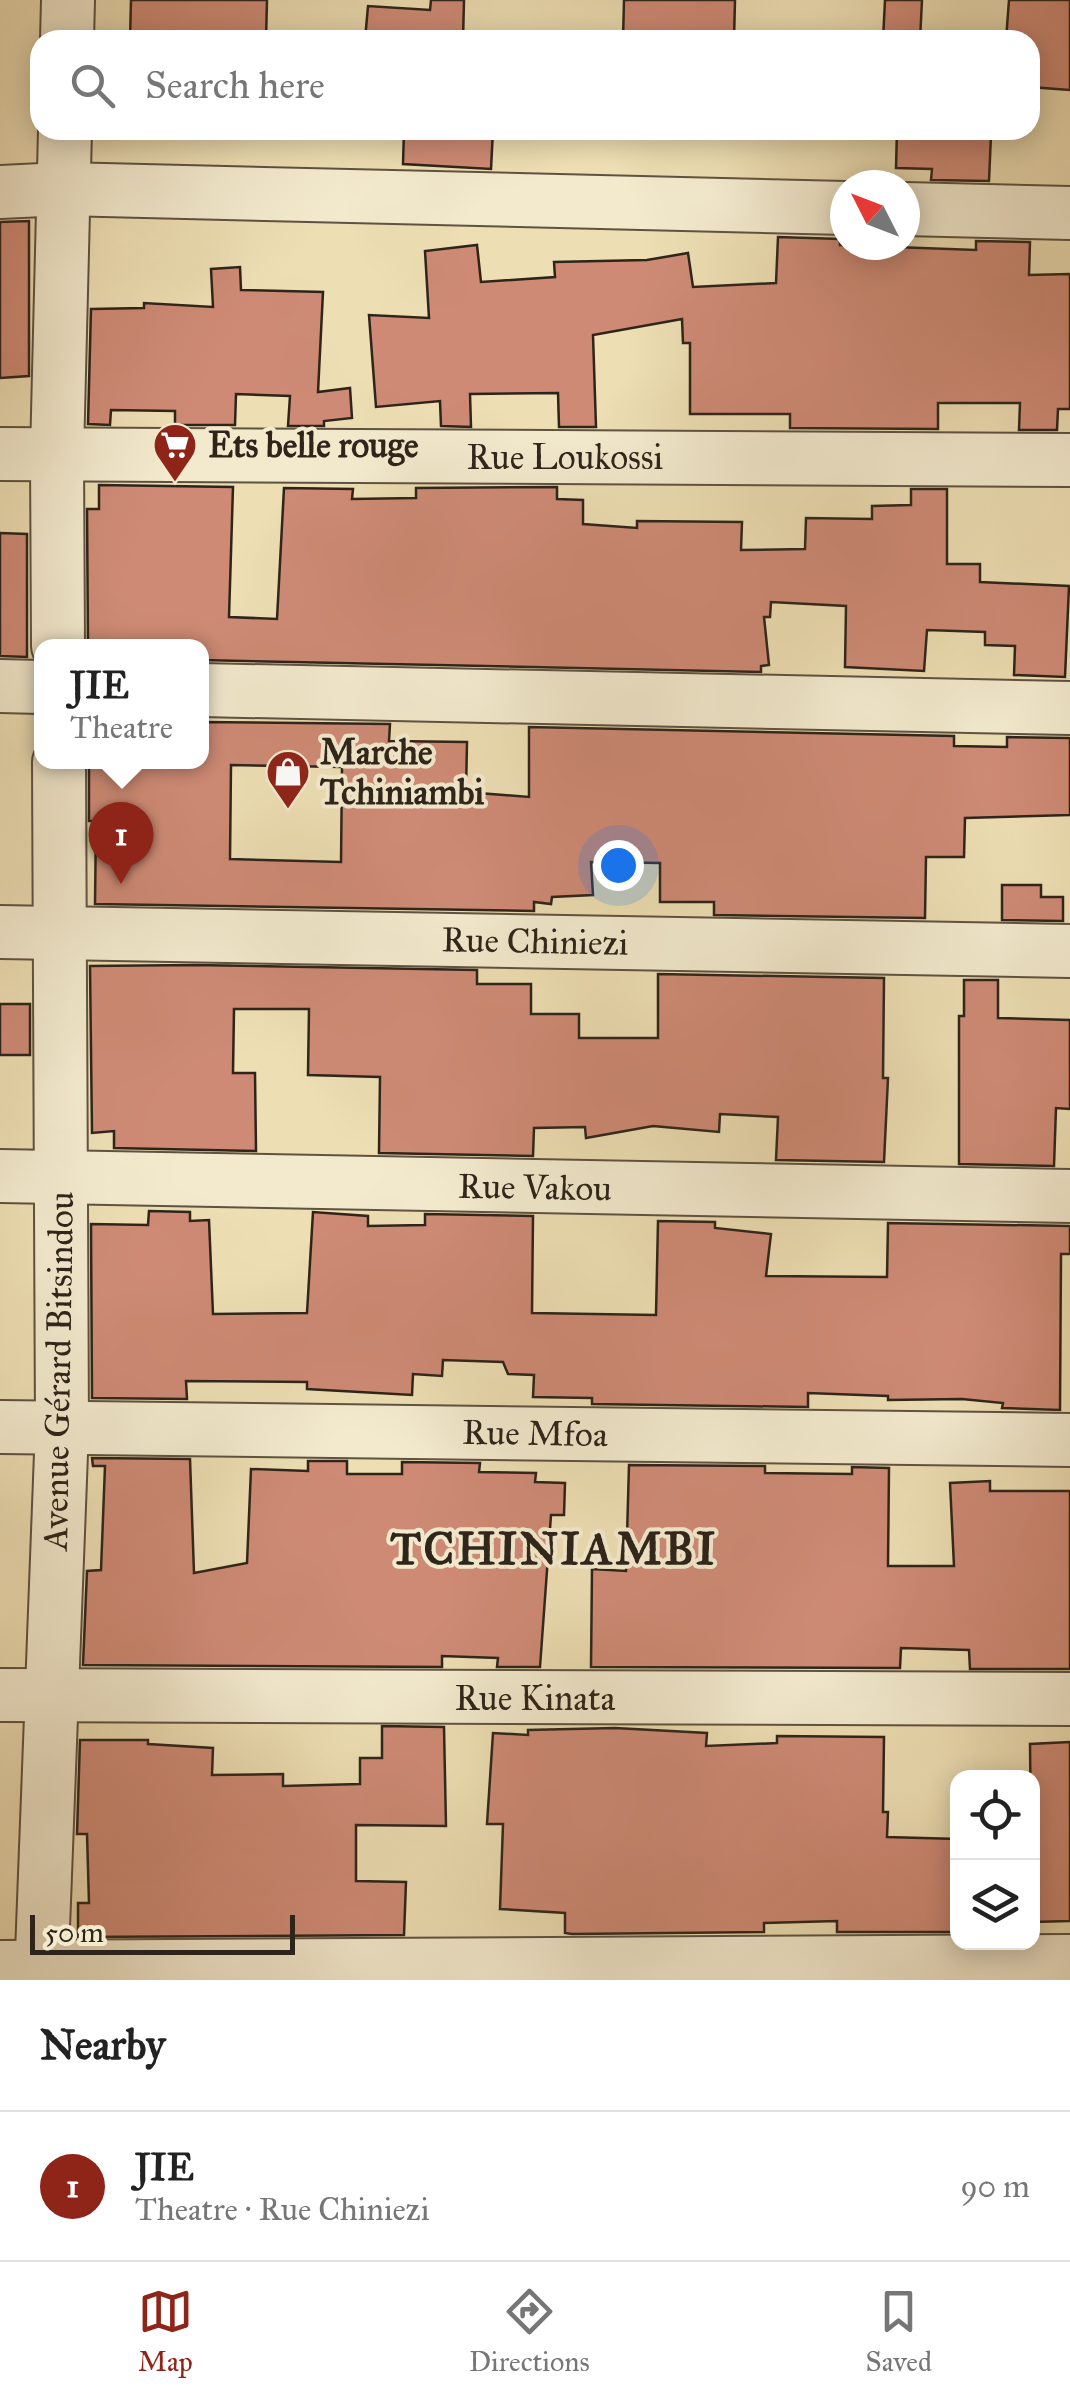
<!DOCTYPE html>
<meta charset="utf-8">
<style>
body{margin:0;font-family:"IM FELL Great Primer",serif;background:#f2f2f2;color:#222}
.controls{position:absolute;right:30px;bottom:30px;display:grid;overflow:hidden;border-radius:20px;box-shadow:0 5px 25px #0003}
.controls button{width:90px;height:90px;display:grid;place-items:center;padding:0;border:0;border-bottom:2px solid #e0e0e0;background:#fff;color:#222;font:50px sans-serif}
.compass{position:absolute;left:830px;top:170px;width:90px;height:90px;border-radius:50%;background:#fff;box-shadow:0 5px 25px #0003;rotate:312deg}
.scale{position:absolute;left:30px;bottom:25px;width:265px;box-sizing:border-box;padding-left:10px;border:5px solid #2e241a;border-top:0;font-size:28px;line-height:35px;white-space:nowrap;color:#2e241a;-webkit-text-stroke:8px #f3eace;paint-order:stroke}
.you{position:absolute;left:618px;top:865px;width:35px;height:35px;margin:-25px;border:8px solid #fff;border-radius:50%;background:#1a73e8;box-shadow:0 0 0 15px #1a73e833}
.badge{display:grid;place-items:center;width:65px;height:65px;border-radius:50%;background:#8f2418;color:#fff;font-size:32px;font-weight:700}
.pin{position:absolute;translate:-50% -82px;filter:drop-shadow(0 2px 5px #0008)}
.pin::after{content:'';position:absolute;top:52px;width:35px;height:30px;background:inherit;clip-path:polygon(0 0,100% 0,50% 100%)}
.popup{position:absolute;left:34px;top:639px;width:175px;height:130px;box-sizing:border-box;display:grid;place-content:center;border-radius:20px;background:#fff;filter:drop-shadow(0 2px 8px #0005);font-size:32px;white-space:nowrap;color:#767676}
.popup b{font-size:38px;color:#222}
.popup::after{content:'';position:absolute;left:50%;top:100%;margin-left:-20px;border:20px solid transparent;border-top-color:#fff}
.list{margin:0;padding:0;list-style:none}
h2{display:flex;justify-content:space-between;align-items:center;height:130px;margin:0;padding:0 40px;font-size:42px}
h2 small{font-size:32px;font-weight:400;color:#767676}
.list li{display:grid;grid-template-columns:65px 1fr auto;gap:30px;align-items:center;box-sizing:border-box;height:150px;padding:0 40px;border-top:2px solid #e0e0e0}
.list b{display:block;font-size:38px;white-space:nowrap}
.list p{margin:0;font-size:32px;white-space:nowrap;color:#767676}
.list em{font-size:32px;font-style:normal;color:#767676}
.icon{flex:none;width:55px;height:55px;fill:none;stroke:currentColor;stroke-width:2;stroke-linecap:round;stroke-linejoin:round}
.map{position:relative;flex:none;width:1070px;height:1980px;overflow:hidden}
.search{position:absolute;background:#fff;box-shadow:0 5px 25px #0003;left:30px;right:30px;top:30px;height:110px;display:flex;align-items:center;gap:25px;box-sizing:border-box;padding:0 35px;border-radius:30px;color:#767676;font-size:38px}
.sheet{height:280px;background:#fff}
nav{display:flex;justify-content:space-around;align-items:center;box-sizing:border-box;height:140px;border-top:2px solid #e0e0e0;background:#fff;font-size:28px;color:#767676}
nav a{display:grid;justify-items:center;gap:5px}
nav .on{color:#8f2418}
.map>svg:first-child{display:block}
</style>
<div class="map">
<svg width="1070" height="1980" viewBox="0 0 1070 1980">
<rect width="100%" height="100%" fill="#eddeb3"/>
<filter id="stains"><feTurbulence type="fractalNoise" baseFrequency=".002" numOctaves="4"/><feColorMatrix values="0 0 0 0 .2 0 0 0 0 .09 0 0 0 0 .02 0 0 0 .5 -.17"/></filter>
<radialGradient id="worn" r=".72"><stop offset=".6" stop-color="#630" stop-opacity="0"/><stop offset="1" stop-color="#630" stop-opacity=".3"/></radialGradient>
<!-- building -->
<g fill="#ce8a75" stroke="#2e241a" stroke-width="2.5" fill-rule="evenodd">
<path d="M 131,0 L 267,0 L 266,40 L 130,40 Z"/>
<path d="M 431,0 L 464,0 L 463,40 L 365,40 L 368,6 L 430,10 Z"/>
<path d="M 624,0 L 735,0 L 734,40 L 623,40 Z"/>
<path d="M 885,0 L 922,0 L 920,40 L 883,40 Z"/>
<path d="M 1009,0 L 1070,0 L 1070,90 L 1030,87 L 1030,40 L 1006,40 Z"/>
<path d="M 404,130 L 493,130 L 491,169 L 403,164 Z"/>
<path d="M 897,130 L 972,130 L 972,135 L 991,135 L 989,181 L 931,180 L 932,169 L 896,168 Z"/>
<path d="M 29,221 L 29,376 L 0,378 L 0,222 Z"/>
<path d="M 778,237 L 840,239 L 840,245 L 976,250 L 976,241 L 1030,242 L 1029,275 L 1070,274 L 1070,409 L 1058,409 L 1057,430 L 1019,430 L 1020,403 L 938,403 L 938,429 L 790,428 L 790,414 L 690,414 L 690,343 L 683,343 L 682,319 L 593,335 L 596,427 L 559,427 L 558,393 L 470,394 L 471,427 L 441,426 L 440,401 L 376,407 L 369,315 L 429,318 L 425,251 L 477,245 L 481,282 L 555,277 L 554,262 L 647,260 L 688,253 L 693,287 L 776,283 Z"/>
<path d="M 240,267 L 241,290 L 323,292 L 318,392 L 350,388 L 352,418 L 324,421 L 324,426 L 288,426 L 290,396 L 236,394 L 235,425 L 175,425 L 175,411 L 111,410 L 110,425 L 88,424 L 91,309 L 144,308 L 144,303 L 213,307 L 211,269 Z"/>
<path d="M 99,485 L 233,487 L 229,617 L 277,619 L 284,488 L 353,489 L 352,499 L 416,498 L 416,488 L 557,487 L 557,499 L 583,500 L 583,524 L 637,528 L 637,521 L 742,522 L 741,550 L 805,549 L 806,518 L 872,519 L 872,506 L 911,505 L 911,489 L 947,489 L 947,564 L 980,564 L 980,582 L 1069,586 L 1065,677 L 1014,675 L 1015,646 L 985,645 L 985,632 L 927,630 L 924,671 L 845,667 L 846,606 L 771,602 L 770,617 L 764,617 L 769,665 L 761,666 L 761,672 L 201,660 L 201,646 L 88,646 L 87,509 L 99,509 Z"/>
<path d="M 0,533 L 27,534 L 27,657 L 0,656 Z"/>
<path d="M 201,722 L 390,724 L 389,741 L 467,742 L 466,792 L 529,797 L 529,727 L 954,736 L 954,746 L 1007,747 L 1007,737 L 1070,738 L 1070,815 L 965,818 L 964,857 L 926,857 L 925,918 L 714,915 L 714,902 L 660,902 L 660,863 L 591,862 L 593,895 L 552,897 L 551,904 L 534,902 L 534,911 L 95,904 L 96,821 L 89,821 L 89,762 L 201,762 ZM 231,765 L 342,767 L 341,862 L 230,859 Z"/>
<path d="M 1002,885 L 1041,885 L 1041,897 L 1063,897 L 1063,921 L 1002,920 Z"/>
<path d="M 195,965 L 477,970 L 477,984 L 531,984 L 531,1014 L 579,1014 L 579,1038 L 658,1038 L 658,974 L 884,978 L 883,1078 L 888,1078 L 884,1162 L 776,1160 L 778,1117 L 720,1114 L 719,1132 L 653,1126 L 586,1138 L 585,1127 L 534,1128 L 533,1156 L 379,1153 L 380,1077 L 308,1075 L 309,1009 L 234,1009 L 233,1073 L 255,1073 L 256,1151 L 114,1148 L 114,1131 L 92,1133 L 90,966 Z"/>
<path d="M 964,980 L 998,980 L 998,1018 L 1070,1020 L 1070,1109 L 1056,1108 L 1054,1166 L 959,1164 L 959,1016 L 964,1016 Z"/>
<rect x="0" y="1004" width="30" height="51"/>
<path d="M 149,1211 L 190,1212 L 190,1221 L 209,1220 L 213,1314 L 307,1313 L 313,1212 L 368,1216 L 368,1226 L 425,1225 L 425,1214 L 533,1216 L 532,1313 L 656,1315 L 658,1221 L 715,1222 L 715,1228 L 771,1234 L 766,1276 L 887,1277 L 888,1223 L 1070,1226 L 1070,1254 L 1061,1254 L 1060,1410 L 1002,1408 L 1003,1403 L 962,1399 L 888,1400 L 888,1396 L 808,1393 L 808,1407 L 592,1404 L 592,1398 L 533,1397 L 534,1375 L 508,1374 L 503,1362 L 443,1360 L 442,1376 L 413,1374 L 412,1395 L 307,1389 L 307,1382 L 186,1381 L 187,1399 L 92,1398 L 91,1224 L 148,1225 Z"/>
<path d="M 92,1458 L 190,1459 L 194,1573 L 247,1563 L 251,1469 L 308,1471 L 308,1461 L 347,1461 L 347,1474 L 402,1474 L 402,1462 L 480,1463 L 479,1472 L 536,1473 L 535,1482 L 565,1483 L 564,1515 L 551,1515 L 540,1667 L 497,1667 L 498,1658 L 442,1656 L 442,1667 L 83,1665 L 87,1571 L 101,1570 L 105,1466 L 93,1466 Z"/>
<path d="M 629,1465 L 765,1466 L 765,1473 L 852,1474 L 852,1467 L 889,1468 L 888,1566 L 954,1566 L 950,1483 L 990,1481 L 990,1491 L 1070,1491 L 1070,1669 L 970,1669 L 969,1650 L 901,1648 L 900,1668 L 591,1667 L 592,1569 L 626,1571 Z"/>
<path d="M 382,1726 L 444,1727 L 446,1826 L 356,1825 L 356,1881 L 406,1882 L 404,1935 L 78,1937 L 78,1903 L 89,1903 L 87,1834 L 77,1834 L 80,1740 L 148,1740 L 148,1744 L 213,1748 L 212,1775 L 283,1774 L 283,1786 L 360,1784 L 360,1758 L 382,1758 Z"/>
<path d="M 615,1728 L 707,1733 L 706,1746 L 777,1743 L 777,1736 L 884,1737 L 883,1812 L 888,1812 L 887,1837 L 958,1839 L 955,1932 L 837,1932 L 837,1921 L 764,1923 L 764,1932 L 572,1934 L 565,1933 L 565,1913 L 500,1909 L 503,1824 L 487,1824 L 493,1733 L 528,1735 L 528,1730 Z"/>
<path d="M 1070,1742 L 1070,1921 L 1032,1922 L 1030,1744 Z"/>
</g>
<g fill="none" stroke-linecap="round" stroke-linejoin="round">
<defs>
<g id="minor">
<path d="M 67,40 L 68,0"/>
<path d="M 0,192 L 63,189 L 845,208"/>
<path d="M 905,209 L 1070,213"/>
<path d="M 0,454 L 1070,460"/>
<path d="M 58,646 L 57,454 L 65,130"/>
<path d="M 0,686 L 41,687"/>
<path d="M 201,690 L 1070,708"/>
<path d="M 0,932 L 1070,951"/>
<path d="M 0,1176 L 1070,1196"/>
<path d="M 0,1427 L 1070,1440"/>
<path d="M 0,1695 L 1070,1699"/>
<path d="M 0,1967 L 1070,1961"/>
<path d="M 41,1980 L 62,1427 L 59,762"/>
</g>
</defs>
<!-- minor casing -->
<use href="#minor" stroke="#5e5240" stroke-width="56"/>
<!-- minor -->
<use href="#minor" stroke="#f3eace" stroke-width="52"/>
</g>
<!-- icons -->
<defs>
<symbol id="supermarket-pin" viewBox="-11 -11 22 30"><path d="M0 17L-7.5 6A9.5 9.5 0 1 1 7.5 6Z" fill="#8f2418" stroke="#f3eace"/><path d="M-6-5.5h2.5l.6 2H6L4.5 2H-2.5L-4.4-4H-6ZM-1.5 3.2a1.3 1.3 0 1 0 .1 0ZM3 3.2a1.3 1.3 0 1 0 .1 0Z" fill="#fff"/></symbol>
<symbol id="shop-pin" viewBox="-11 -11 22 30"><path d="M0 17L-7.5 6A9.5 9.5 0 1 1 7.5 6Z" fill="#8f2418" stroke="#f3eace"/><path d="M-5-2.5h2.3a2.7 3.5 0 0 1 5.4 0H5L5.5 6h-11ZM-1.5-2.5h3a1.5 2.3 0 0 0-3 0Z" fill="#fff"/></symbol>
</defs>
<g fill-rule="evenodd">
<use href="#supermarket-pin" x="150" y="420" width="50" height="68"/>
<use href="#shop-pin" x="263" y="747" width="50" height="68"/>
</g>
<g text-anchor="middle" stroke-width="8" stroke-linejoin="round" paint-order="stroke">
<!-- poi labels -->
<g font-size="35" font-weight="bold" fill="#2e241a" stroke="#f3eace" text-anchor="start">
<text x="208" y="457">Ets belle rouge</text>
<text x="320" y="764">Marche<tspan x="320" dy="40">Tchiniambi</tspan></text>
</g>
<!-- street labels -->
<g font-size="35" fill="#2e241a" stroke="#f3eace">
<text x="565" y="469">Rue Loukossi</text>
<text transform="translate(535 941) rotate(1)" y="12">Rue Chiniezi</text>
<text transform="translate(535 1187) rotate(1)" y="12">Rue Vakou</text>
<text transform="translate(58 1371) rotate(-89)" y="12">Avenue Gérard Bitsindou</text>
<text transform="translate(535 1433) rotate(1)" y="12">Rue Mfoa</text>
<text x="535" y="1710">Rue Kinata</text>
</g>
<!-- district labels -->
<g font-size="45" font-weight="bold" letter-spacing="2.5" fill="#2e241a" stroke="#f3eace">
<text x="554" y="1564">TCHINIAMBI</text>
</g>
</g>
<rect width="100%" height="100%" filter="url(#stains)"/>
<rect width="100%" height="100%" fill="url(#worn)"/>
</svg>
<div class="controls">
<button><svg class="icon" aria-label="locate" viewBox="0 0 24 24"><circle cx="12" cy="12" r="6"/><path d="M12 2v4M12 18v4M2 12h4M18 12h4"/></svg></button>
<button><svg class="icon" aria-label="layers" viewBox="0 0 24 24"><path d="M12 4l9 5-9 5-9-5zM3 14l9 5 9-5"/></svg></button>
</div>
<svg class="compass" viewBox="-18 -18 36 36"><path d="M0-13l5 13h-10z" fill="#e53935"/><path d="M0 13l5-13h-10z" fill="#767676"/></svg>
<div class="scale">50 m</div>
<div class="you"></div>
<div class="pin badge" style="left:121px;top:884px">1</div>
<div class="popup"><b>JIE</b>Theatre</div>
<div class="search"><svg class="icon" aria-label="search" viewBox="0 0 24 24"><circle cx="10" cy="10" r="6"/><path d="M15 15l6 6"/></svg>Search here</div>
</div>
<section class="sheet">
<h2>Nearby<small></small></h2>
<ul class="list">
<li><span class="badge">1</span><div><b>JIE</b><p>Theatre · Rue Chiniezi</p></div><em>90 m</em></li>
</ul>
</section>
<nav>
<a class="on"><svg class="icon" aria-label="map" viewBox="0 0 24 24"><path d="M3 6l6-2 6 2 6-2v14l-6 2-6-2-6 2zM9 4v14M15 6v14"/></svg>Map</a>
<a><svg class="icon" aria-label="directions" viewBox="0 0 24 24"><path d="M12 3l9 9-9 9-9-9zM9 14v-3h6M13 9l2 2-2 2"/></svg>Directions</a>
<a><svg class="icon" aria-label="saved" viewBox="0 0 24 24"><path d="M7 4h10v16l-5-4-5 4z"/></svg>Saved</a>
</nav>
